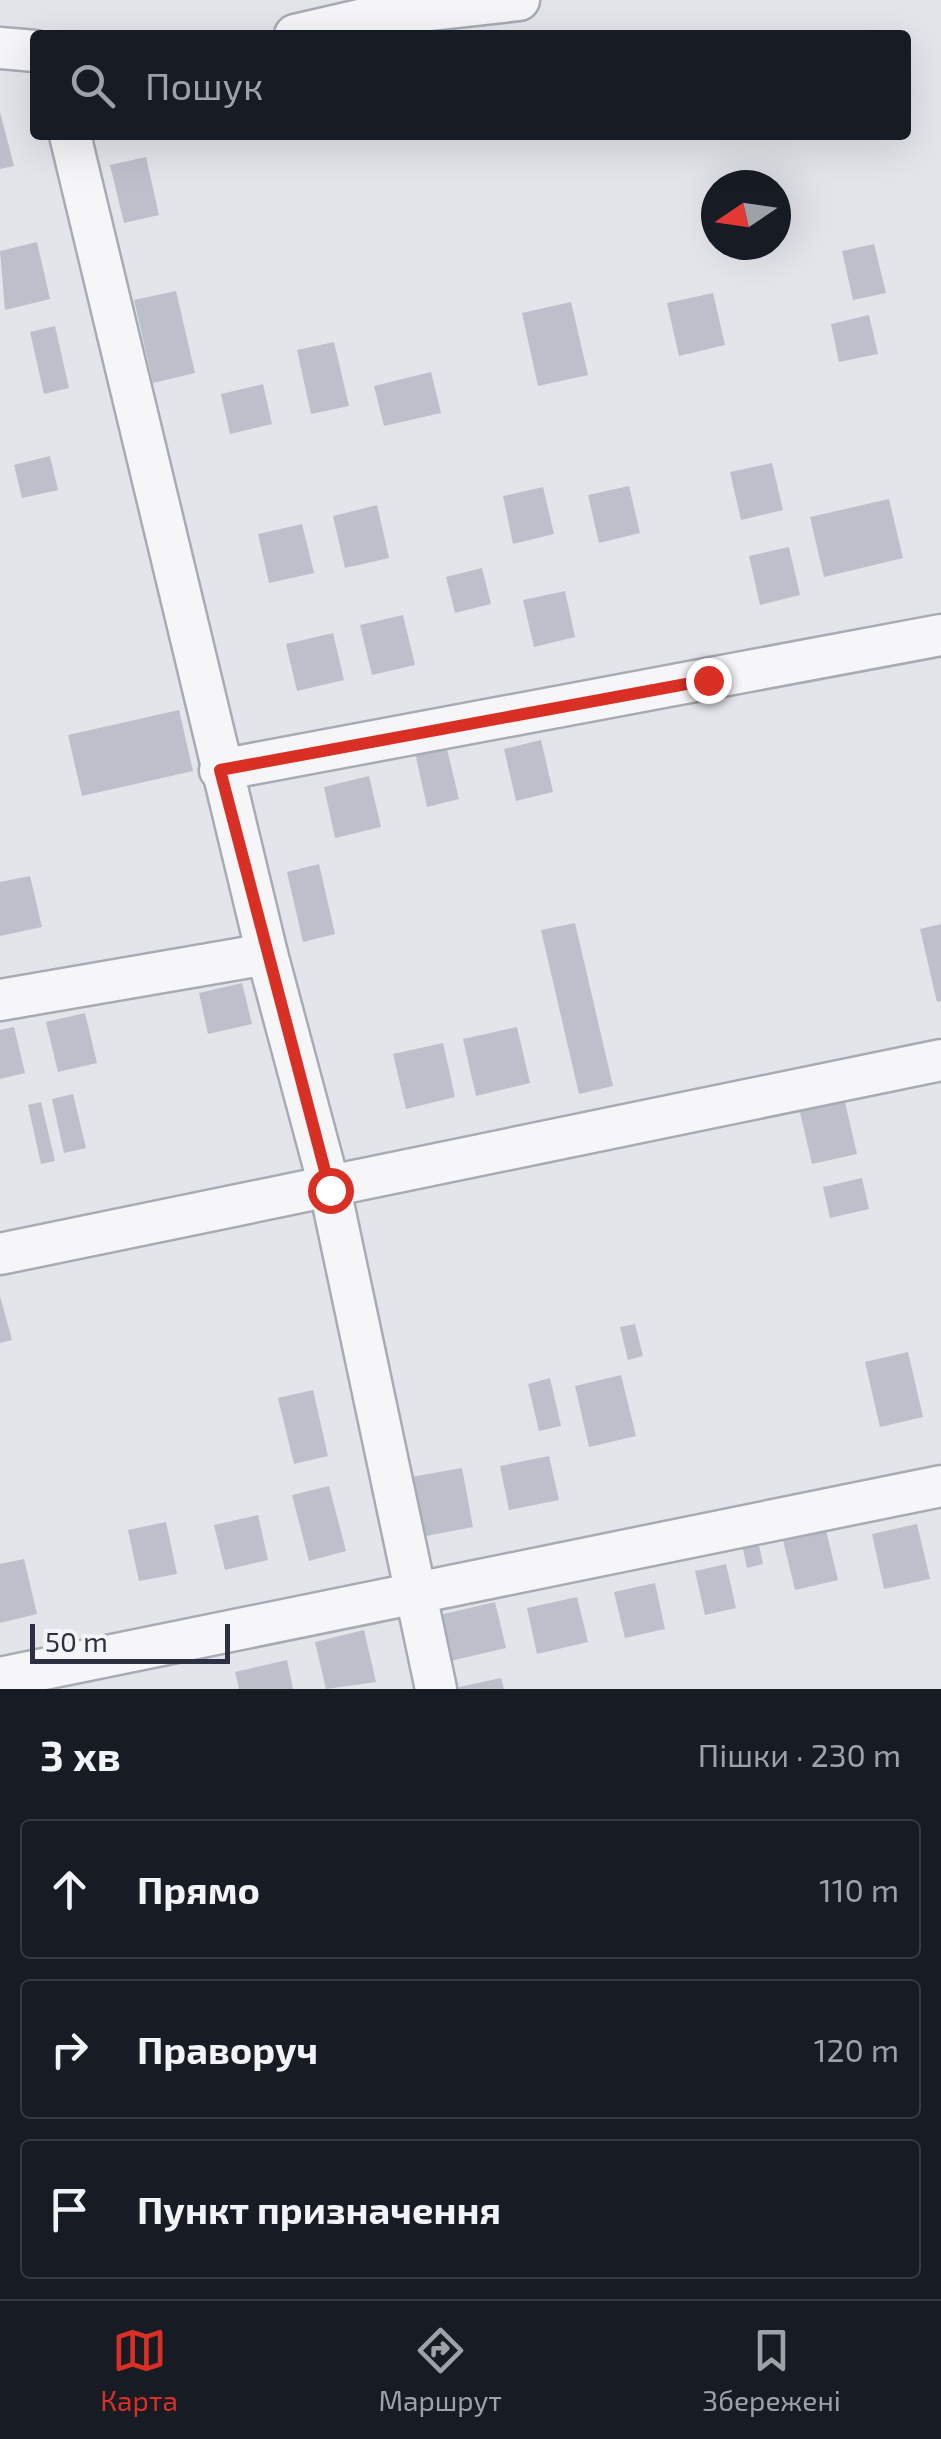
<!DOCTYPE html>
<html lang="uk">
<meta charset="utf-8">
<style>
body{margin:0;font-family:"Exo 2",sans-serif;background:#20242c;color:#f1f3f6}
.compass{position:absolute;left:701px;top:170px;width:90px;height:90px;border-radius:50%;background:#171b24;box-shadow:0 10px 40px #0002;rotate:257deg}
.scale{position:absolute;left:30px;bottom:25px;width:200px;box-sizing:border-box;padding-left:10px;border:5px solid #2c3042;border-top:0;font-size:28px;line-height:35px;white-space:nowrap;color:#2c3042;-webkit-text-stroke:8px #f3f4f8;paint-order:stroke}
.stop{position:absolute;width:30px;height:30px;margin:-22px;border:8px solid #d93025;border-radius:50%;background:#fff}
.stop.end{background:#d93025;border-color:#fff;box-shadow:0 2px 10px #0008}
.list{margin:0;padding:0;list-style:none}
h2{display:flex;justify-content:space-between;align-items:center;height:130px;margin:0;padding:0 40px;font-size:42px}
h2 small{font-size:32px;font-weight:400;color:#9ea1a6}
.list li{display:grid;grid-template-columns:65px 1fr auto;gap:30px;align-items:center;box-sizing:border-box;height:140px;margin:0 20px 20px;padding:0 20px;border:2px solid #363941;border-radius:10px}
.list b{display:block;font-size:38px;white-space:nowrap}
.list em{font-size:32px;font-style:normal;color:#9ea1a6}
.icon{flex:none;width:55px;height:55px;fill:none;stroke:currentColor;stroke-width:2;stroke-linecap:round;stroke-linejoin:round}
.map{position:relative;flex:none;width:941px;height:1689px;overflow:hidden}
.search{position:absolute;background:#171b24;box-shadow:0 10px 40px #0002;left:30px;right:30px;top:30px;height:110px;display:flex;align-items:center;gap:25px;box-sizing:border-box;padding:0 35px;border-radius:10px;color:#9ea1a6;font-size:38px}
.sheet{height:610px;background:#171b24}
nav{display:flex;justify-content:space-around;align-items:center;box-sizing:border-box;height:140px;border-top:2px solid #363941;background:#171b24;font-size:28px;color:#9ea1a6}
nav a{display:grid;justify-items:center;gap:5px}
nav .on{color:#d93025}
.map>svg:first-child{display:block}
</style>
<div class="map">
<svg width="941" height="1689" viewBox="0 0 941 1689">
<rect width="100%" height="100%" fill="#e3e5ea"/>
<!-- building -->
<g fill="#bdc0ca">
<path d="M 0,112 L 14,166 L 0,169 Z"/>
<path d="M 146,157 L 159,215 L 124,223 L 110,165 Z"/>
<path d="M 37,242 L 50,299 L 5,310 L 0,251 Z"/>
<path d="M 874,244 L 886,293 L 853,300 L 842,251 Z"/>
<path d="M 176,291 L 195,373 L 153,383 L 134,300 Z"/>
<path d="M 713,293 L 725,345 L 679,356 L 667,303 Z"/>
<path d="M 571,302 L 588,375 L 538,386 L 522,313 Z"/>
<path d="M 869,315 L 878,354 L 839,362 L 831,324 Z"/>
<path d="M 55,326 L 69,388 L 44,394 L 30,332 Z"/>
<path d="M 334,342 L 349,406 L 311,414 L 297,350 Z"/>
<path d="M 431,372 L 441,413 L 384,426 L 374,386 Z"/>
<path d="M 263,384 L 272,424 L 230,434 L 221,394 Z"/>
<path d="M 50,456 L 58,490 L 22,498 L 14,465 Z"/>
<path d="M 772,463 L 783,510 L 741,520 L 730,472 Z"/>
<path d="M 629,486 L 640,533 L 599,543 L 588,495 Z"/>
<path d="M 543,487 L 554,534 L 513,544 L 503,496 Z"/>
<path d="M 889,499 L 903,558 L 824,577 L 810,517 Z"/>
<path d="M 377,505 L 389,558 L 345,568 L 333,516 Z"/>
<path d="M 302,524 L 314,573 L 269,583 L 258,534 Z"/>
<path d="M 789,547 L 800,595 L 760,605 L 749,556 Z"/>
<path d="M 482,568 L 491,604 L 455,613 L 446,577 Z"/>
<path d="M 565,591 L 575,637 L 534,647 L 523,600 Z"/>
<path d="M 403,615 L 415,665 L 372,675 L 360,625 Z"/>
<path d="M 333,633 L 344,680 L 297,691 L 286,644 Z"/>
<path d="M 179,710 L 193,771 L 82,796 L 68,735 Z"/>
<path d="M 541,740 L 553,792 L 516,801 L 504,749 Z"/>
<path d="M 445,741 L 459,799 L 427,807 L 414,748 Z"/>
<path d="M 369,776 L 381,827 L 335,838 L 324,787 Z"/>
<path d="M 319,864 L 335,934 L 303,942 L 287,872 Z"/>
<path d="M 30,876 L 42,927 L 0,936 L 0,882 Z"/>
<path d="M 575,923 L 613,1086 L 579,1094 L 541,930 Z"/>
<path d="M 941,924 L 941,1001 L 937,1002 L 920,929 Z"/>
<path d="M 242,983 L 252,1024 L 208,1034 L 199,993 Z"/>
<path d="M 85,1013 L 97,1063 L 58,1072 L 46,1022 Z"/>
<path d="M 14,1027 L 25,1073 L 0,1079 L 0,1030 Z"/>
<path d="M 517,1027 L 530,1083 L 476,1096 L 463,1039 Z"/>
<path d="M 443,1043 L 455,1097 L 406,1109 L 393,1054 Z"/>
<path d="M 73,1094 L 86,1148 L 64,1153 L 52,1099 Z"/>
<path d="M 844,1098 L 857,1154 L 812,1164 L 799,1108 Z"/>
<path d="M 41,1102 L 55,1161 L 41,1164 L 28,1105 Z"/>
<path d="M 862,1178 L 869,1209 L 830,1218 L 823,1187 Z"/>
<path d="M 0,1296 L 12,1340 L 0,1343 Z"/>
<path d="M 635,1324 L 643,1356 L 628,1360 L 620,1327 Z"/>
<path d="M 908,1352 L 923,1417 L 880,1427 L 865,1362 Z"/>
<path d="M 621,1375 L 636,1436 L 589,1447 L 575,1386 Z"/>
<path d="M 550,1378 L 561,1426 L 539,1431 L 528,1384 Z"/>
<path d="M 313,1390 L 328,1456 L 294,1464 L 278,1398 Z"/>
<path d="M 549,1456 L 559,1500 L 509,1510 L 500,1466 Z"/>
<path d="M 462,1468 L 473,1527 L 416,1538 L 405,1478 Z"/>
<path d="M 329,1486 L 346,1551 L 309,1561 L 292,1495 Z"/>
<path d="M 258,1515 L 268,1560 L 225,1570 L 214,1525 Z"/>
<path d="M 166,1522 L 177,1574 L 139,1581 L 128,1530 Z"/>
<path d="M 917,1524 L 930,1579 L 884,1589 L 872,1534 Z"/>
<path d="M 825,1526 L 838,1580 L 795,1590 L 782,1536 Z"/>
<path d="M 756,1531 L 763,1564 L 747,1568 L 740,1535 Z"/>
<path d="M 24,1559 L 37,1614 L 0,1623 L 0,1564 Z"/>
<path d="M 726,1564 L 736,1608 L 705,1615 L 695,1571 Z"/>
<path d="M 655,1583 L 665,1629 L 625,1638 L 614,1592 Z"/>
<path d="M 577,1597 L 588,1642 L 537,1654 L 527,1608 Z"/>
<path d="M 495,1602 L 506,1648 L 446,1662 L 435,1616 Z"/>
<path d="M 364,1630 L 376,1682 L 326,1689 L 315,1642 Z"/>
<path d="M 287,1660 L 293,1689 L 239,1689 L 235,1672 Z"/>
<path d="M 501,1678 L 504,1689 L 459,1689 L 459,1687 Z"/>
</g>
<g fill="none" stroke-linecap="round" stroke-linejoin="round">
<defs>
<g id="minor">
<path d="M 295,35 L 377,16 L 519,0"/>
<path d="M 0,48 L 35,51"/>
<path d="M 70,135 L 267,954"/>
<path d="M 220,770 L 941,635"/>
<path d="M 0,1000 L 267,954 L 330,1189 L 436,1689"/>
<path d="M 0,1254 L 941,1060"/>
<path d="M 0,1678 L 941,1486"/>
</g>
</defs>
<!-- minor casing -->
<use href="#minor" stroke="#a8abb4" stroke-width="45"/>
<!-- minor -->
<use href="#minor" stroke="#f6f6f9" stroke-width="40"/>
</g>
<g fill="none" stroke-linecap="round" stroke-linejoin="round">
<!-- route -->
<path stroke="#d93025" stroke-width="12" d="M 330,1190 L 220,770 L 708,680"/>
</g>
</svg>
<svg class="compass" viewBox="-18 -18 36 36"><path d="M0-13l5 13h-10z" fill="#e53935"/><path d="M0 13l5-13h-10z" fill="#9ea1a6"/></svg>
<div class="scale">50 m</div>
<div class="stop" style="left:330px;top:1190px"></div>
<div class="stop end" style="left:708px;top:680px"></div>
<div class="search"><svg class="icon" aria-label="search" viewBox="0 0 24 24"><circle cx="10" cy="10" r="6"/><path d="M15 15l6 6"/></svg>Пошук</div>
</div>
<section class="sheet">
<h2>3 хв<small>Пішки · 230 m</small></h2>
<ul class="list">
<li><svg class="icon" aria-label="ahead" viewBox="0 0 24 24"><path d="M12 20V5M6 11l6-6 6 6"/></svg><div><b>Прямо</b></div><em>110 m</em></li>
<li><svg class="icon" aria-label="right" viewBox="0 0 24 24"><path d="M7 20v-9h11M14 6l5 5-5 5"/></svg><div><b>Праворуч</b></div><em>120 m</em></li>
<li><svg class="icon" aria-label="arrive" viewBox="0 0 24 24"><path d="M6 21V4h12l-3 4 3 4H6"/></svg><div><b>Пункт призначення</b></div></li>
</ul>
</section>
<nav>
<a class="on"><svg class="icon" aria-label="map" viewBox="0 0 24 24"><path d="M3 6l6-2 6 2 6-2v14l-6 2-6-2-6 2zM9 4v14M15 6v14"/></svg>Карта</a>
<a><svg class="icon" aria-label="directions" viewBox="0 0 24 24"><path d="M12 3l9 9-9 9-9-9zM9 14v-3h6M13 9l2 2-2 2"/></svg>Маршрут</a>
<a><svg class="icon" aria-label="saved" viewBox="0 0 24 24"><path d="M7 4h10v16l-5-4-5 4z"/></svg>Збережені</a>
</nav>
